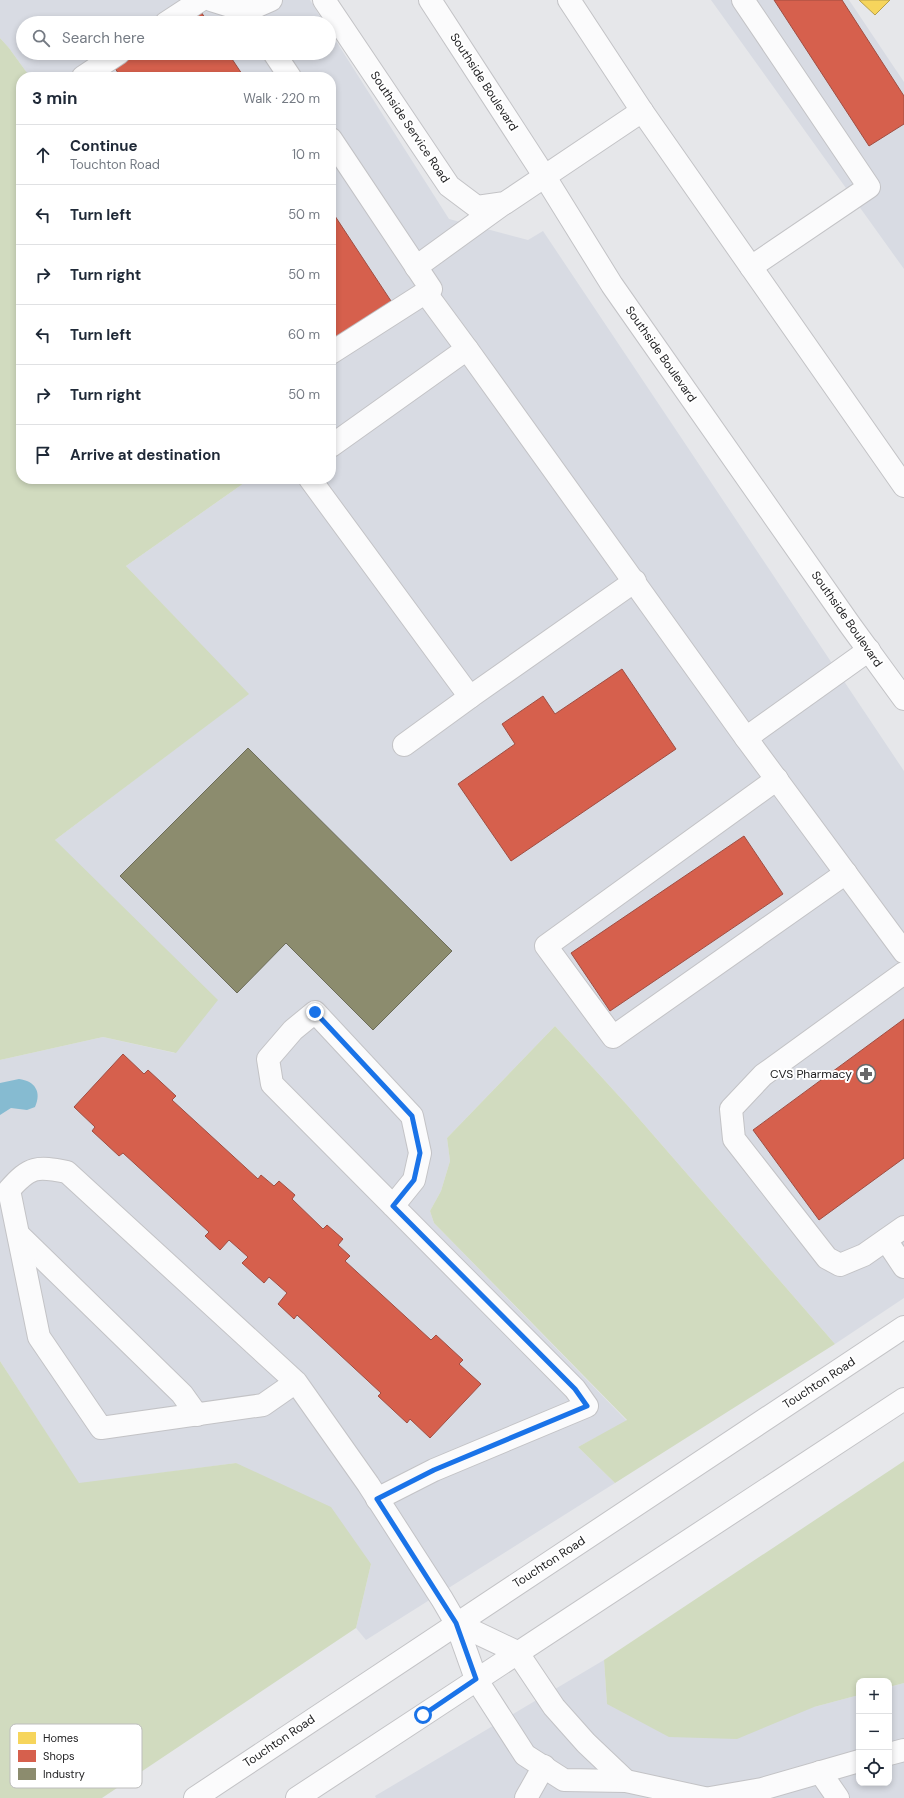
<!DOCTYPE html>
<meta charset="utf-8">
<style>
body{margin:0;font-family:"DM Sans",sans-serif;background:#f6f6f7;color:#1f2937}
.controls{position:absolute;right:12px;bottom:12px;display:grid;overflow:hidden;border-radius:8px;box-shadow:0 2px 6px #0003}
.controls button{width:36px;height:36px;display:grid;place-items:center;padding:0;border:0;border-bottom:1px solid #e0e1e3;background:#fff;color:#1f2937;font:20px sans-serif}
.stop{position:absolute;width:12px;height:12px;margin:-9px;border:3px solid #1a73e8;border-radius:50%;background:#fff}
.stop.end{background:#1a73e8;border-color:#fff;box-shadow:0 1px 4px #0008}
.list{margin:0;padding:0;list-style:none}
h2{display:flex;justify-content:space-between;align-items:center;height:52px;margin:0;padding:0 16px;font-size:17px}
h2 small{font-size:13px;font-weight:400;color:#747a83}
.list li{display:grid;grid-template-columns:26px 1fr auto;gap:12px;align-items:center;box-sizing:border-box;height:60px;padding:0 16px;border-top:1px solid #e0e1e3}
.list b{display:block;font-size:15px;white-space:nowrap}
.list p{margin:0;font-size:13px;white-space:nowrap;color:#747a83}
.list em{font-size:13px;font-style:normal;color:#747a83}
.icon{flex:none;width:22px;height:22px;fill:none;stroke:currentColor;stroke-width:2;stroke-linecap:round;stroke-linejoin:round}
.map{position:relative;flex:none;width:904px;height:1798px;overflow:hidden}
.search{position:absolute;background:#fff;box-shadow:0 2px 6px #0003;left:16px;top:16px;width:320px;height:44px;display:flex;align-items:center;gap:10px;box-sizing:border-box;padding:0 14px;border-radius:22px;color:#747a83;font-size:15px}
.panel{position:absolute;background:#fff;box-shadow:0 2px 6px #0003;left:16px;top:72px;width:320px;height:412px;border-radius:16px}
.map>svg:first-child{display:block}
</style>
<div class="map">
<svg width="904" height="1798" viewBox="0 0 904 1798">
<rect width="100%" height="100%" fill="#e6e7ea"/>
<!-- built -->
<g fill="#d8dbe3">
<path d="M 0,0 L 310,0 L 324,23 L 23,23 L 23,53 L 329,53 L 329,30 L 449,219 L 528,240 L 543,231 L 904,771 L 904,1298 L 835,1344 L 628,1106 L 555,1026 L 447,1138 L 450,1161 L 441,1191 L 430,1211 L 434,1223 L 627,1421 L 578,1447 L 615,1483 L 366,1640 L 356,1628 L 371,1564 L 236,1463 L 79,1484 L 0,1361 L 0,1060 L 103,1037 L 175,1053 L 55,840 L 248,694 L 126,566 L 244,483 L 243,479 L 331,479 L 331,77 L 30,77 L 9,48 L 0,38 Z"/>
<path d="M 711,0 L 849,0 L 904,82 L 904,269 Z"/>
<path d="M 604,1660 L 607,1704 L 814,1707 L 859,1695 L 859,1783 L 889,1783 L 889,1687 L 904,1683 L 904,1798 L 376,1798 L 375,1796 Z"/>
</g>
<!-- green -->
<g fill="#d1dbbf">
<path d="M 0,38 L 9,48 L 30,77 L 21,77 L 21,479 L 243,479 L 244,483 L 126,566 L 249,694 L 55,840 L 218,1000 L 176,1053 L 103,1037 L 0,1060 Z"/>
<path d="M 555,1026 L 628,1106 L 835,1344 L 615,1483 L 578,1447 L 627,1420 L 434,1223 L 430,1211 L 441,1191 L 450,1161 L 447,1138 Z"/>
<path d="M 0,1361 L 79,1483 L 236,1463 L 331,1507 L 371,1564 L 356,1628 L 102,1798 L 0,1798 Z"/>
<path d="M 904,1461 L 904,1683 L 889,1687 L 889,1681 L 859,1681 L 859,1695 L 814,1707 L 737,1739 L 669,1737 L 607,1704 L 604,1660 Z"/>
</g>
<!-- water -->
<path fill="#86bbd1" d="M 19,1079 C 35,1081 42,1092 35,1107 L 27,1110 L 11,1108 L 0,1115 L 0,1083 Z"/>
<!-- homes -->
<path fill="#f6d55c" stroke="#b69f4b" d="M 859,0 L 890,0 L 875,15 Z"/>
<!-- shops -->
<g fill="#d6604d" stroke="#a04d41">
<path d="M 774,0 L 842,0 L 904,96 L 904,124 L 869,146 Z"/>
<path d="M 200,10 L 208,23 L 180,23 Z"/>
<path d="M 135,53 L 228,53 L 244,77 L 121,77 L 114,67 Z"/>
<path d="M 331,210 L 391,301 L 331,340 Z"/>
<path d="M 622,669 L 676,749 L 511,861 L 458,784 L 515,744 L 502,724 L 543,696 L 555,714 Z"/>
<path d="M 744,836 L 783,894 L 610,1011 L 571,953 Z"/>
<path d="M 904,1019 L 904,1158 L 819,1220 L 753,1130 Z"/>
<path d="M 123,1054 L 144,1074 L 148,1070 L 176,1096 L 172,1100 L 258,1179 L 261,1175 L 274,1186 L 279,1181 L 295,1195 L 292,1199 L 323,1229 L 327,1225 L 343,1239 L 338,1245 L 350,1256 L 345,1261 L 431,1340 L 436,1335 L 463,1360 L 459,1364 L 481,1384 L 430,1438 L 410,1419 L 407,1423 L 378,1396 L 381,1393 L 297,1315 L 294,1319 L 278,1304 L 287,1293 L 269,1277 L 264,1283 L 242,1263 L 248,1257 L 229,1240 L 220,1250 L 205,1236 L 209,1232 L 123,1153 L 119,1156 L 92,1131 L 95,1127 L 74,1107 Z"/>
</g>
<!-- industry -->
<path fill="#8c8c6e" stroke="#6c6c58" d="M 248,748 L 452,951 L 373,1030 L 286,943 L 237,993 L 120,876 Z"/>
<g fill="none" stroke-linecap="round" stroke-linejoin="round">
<defs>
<g id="minor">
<path d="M 211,0 L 246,11 L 254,23"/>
<path d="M 324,0 L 449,186 L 477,207 L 505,203 L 642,111"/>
<path d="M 743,0 L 869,187 L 751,267"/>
<path d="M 246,11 L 271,0"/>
<path d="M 166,23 L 201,0"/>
<path d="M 274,53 L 290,77"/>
<path d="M 83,77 L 119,53"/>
<path d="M 331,139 L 431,289 L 331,353"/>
<path d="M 416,267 L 503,204"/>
<path d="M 425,292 L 467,349"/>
<path d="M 331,446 L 467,349 L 746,738 L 904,952"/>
<path d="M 310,479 L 470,697 L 635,581"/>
<path d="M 746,738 L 869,650"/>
<path d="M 404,745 L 470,697"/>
<path d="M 777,779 L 546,946 L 613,1037 L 846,873"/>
<path d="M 904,973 L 763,1075 L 731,1109 L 734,1139 L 827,1258 L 840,1265 L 864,1255 L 904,1227"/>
<path d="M 19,1235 L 182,1394 L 197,1415"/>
<path d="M 886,1240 L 904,1267"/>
<path d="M 296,1382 L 263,1405 L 101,1428 L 39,1337 L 9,1190 C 30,1166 37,1166 67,1172 L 296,1382 L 368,1484 L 442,1599 L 456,1623 L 476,1679 L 525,1755 L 564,1780 L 626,1781 L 704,1798"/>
<path d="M 377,1499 L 434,1470 L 587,1406 L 575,1389 L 272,1084 L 268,1059 L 293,1030 L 315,1012 L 412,1116 L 420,1153 L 414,1180 L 393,1206"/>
<path d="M 456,1623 L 517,1652 L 554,1707 L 586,1743 L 626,1781"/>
<path d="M 889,1754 L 904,1750"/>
<path d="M 820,1772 L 838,1798"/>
<path d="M 195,1798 L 904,1327"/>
<path d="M 297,1798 L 904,1399"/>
<path d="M 526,1798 L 544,1766"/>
<path d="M 710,1798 L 762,1789 L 859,1761"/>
</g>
<g id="highway">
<path d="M 430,0 L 545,177 L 612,285 L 850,625 L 904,699"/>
<path d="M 569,0 L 642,111 L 904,486"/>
</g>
</defs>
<!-- minor casing -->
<use href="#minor" stroke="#c3c3c6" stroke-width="24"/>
<!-- highway casing -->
<use href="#highway" stroke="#c3c3c6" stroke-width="24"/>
<!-- minor -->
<use href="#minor" stroke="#fbfbfc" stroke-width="22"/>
<!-- highway -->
<use href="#highway" stroke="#fbfbfc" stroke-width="22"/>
</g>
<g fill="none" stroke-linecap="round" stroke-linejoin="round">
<!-- route -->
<path stroke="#1a73e8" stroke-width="5" d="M 315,1012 L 412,1116 L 420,1153 L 414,1180 L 393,1206 L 575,1389 L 587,1406 L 434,1470 L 377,1499 L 456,1623 L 476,1679 L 423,1715"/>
</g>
<!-- icons -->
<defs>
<symbol id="pharmacy-ring" viewBox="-11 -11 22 22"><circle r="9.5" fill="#fff" stroke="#676769" stroke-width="1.5"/><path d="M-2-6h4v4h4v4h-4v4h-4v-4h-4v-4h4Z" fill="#676769"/></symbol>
</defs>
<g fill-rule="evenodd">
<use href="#pharmacy-ring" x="855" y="1063" width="22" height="22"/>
</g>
<g text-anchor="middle" stroke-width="4" stroke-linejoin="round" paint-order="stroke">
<!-- street labels -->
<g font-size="12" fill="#222224" stroke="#fff">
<text transform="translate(484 82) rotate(57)" y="4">Southside Boulevard</text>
<text transform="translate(410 127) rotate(56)" y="4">Southside Service Road</text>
<text transform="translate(661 354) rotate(55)" y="4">Southside Boulevard</text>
<text transform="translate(847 619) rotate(55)" y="4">Southside Boulevard</text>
<text transform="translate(819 1383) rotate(-33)" y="4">Touchton Road</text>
<text transform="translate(549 1562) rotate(-33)" y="4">Touchton Road</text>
<text transform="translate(279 1741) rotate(-34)" y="4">Touchton Road</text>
</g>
<!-- poi labels -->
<g font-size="12" fill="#222224" stroke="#fff" text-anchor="end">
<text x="852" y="1078">CVS Pharmacy</text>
</g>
</g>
<!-- legend -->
<rect x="10" y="1724" width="132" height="64" rx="6" fill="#fff" stroke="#bdbdbd" stroke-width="1"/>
<rect x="18" y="1732" width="18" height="12" fill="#f6d55c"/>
<rect x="18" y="1750" width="18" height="12" fill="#d6604d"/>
<rect x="18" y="1768" width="18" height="12" fill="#8c8c6e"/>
<g font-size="11" fill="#222224">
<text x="43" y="1742">Homes</text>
<text x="43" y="1760">Shops</text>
<text x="43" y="1778">Industry</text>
</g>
</svg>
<div class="controls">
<button>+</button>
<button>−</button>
<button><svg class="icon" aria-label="locate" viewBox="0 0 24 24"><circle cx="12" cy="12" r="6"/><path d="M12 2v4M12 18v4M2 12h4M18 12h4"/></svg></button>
</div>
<div class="stop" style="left:423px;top:1715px"></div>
<div class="stop end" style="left:315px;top:1012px"></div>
<div class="search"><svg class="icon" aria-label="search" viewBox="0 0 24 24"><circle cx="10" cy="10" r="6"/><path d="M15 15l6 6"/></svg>Search here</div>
<section class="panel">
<h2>3 min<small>Walk · 220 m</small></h2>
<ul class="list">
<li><svg class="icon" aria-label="ahead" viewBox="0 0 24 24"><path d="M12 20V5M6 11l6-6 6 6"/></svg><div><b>Continue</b><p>Touchton Road</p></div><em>10 m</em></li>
<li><svg class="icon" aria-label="left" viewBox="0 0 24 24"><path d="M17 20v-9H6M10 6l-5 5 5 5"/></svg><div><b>Turn left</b></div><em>50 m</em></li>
<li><svg class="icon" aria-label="right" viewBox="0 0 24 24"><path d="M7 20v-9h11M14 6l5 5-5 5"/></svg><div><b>Turn right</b></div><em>50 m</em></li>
<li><svg class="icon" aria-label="left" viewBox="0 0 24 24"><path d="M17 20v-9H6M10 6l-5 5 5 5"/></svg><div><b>Turn left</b></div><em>60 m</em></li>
<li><svg class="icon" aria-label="right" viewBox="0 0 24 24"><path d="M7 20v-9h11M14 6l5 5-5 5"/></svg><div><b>Turn right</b></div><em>50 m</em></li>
<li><svg class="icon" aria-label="arrive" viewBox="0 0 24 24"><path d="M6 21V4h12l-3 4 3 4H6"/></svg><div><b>Arrive at destination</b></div></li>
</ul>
</section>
</div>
